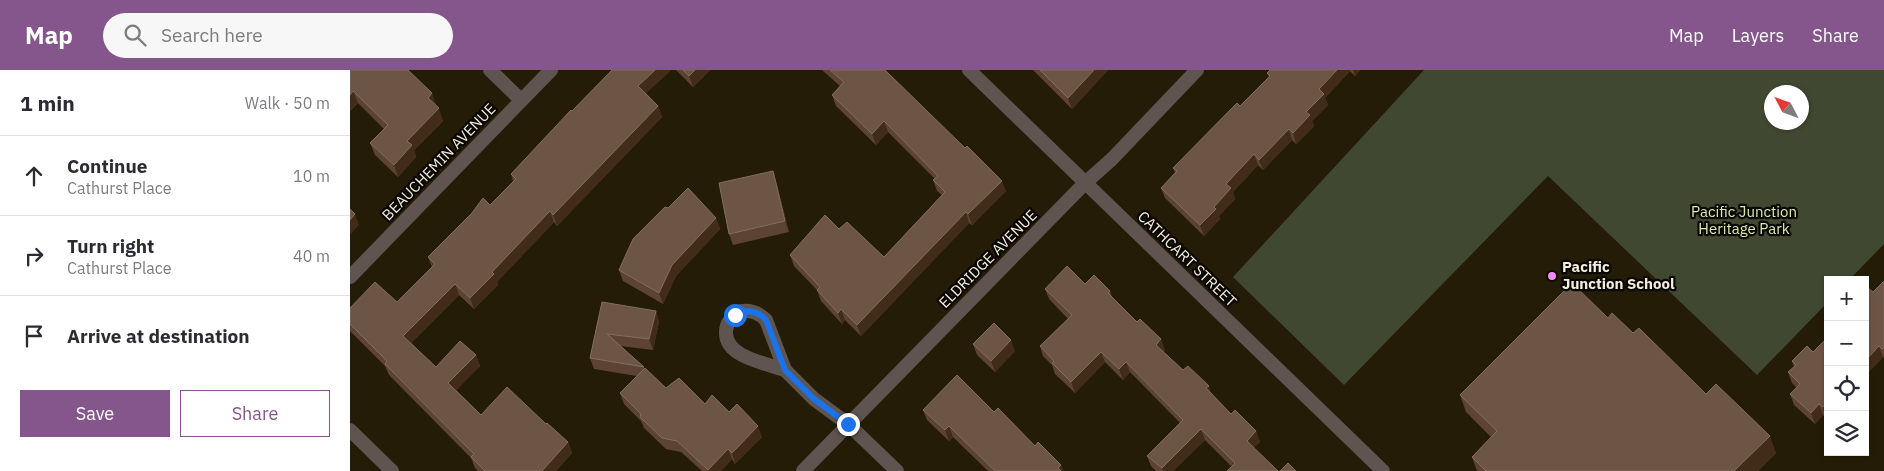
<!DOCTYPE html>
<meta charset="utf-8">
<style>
body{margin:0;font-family:"IBM Plex Sans",sans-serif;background:#f7f7f7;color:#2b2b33}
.controls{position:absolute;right:15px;bottom:15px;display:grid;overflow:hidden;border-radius:0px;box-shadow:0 1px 4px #0004}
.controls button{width:45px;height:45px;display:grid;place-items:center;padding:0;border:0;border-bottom:1px solid #e1e1e2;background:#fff;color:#2b2b33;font:25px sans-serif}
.compass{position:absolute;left:1414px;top:15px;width:45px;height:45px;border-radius:50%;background:#fff;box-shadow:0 1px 4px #0004;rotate:311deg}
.stop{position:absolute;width:15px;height:15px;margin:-11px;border:4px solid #1a73e8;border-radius:50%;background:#fff}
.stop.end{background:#1a73e8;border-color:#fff;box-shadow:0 1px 5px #0008}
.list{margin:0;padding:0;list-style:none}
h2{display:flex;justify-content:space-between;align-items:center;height:65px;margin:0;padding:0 20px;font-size:21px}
h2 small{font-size:16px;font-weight:400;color:#7c7c81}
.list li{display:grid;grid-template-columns:32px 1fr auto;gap:15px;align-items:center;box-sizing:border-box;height:80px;padding:0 20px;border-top:1px solid #e1e1e2}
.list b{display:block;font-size:19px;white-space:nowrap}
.list p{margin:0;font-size:16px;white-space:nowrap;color:#7c7c81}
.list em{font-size:16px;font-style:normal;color:#7c7c81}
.actions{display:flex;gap:10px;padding:15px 20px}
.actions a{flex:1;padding:11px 0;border:1px solid #84568b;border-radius:0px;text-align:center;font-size:18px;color:#84568b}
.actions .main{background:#84568b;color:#fff}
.icon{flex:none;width:28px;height:28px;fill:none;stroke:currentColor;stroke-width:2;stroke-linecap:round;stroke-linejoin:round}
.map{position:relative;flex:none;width:1534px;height:401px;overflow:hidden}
header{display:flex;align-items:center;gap:30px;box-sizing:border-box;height:70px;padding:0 25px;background:#84568b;color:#fff}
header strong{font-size:24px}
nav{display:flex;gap:28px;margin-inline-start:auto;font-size:18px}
.search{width:350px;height:45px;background:#f7f7f7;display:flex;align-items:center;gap:12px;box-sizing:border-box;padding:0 18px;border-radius:28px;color:#7c7c81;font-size:19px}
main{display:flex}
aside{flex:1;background:#fff}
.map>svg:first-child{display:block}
</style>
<header>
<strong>Map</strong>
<div class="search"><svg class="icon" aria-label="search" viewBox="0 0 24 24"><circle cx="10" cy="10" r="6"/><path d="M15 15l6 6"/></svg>Search here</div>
<nav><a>Map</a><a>Layers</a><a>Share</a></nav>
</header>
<main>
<aside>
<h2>1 min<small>Walk · 50 m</small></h2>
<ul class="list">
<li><svg class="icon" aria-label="ahead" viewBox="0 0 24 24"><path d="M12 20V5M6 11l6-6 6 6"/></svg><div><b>Continue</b><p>Cathurst Place</p></div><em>10 m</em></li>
<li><svg class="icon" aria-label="right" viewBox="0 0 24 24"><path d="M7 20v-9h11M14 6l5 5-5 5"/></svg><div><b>Turn right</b><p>Cathurst Place</p></div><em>40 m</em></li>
<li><svg class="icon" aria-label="arrive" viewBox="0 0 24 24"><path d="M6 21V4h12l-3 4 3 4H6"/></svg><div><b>Arrive at destination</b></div></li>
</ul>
<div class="actions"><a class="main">Save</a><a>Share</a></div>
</aside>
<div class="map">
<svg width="1534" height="401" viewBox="0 0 1534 401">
<rect width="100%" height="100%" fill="#241c06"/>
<!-- green -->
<path fill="#414831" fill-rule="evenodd" d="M 1074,0 L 1534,0 L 1534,174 L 1499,210 L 1478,210 L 1478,232 L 1407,305 L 1198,106 L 994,315 L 883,207 ZM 1422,22 L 1452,22 L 1452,52 L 1422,52 Z"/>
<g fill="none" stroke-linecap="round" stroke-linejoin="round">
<!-- minor -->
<g stroke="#605451" stroke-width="14">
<path d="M 140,0 L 171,30"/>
<path d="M 619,0 L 1033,401"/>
<path d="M 735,113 L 762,89 L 847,0"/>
<path d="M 0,207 L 201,0"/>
<path d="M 392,241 C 402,240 409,243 416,250 L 435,300 C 415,293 375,287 376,262 C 376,251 384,245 392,241 Z"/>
<path d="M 435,300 L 464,329 L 498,354 L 547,401"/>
</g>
<!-- tertiary -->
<g stroke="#605451" stroke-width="14">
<path d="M 0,360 L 42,401"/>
<path d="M 453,401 L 735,113"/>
</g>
</g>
<!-- wall -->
<g fill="#5d4333">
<path d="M 0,0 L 86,35 L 93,51 L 64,80 L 66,87 L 48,107 L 25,85 L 20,73 L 34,59 L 8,33 L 0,41 Z"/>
<path d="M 262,0 L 321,0 L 296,23 L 308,36 L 312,47 L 207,156 L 204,152 L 147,212 L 148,215 L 124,239 L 109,225 L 61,273 L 86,297 L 126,285 L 130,296 L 106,320 L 131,345 L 196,354 L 218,372 L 222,383 L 206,401 L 128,401 L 125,398 L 121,388 L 39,305 L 35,296 L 0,261 L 0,238 L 47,232 L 82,197 L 78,187 L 140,135 L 163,111 L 161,104 Z"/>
<path d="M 326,0 L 360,0 L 343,17 Z"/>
<path d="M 472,0 L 535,0 L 656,121 L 622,155 L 619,153 L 511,266 L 495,250 L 492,254 L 471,231 L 467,220 L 444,196 L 440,185 L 489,159 L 534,187 L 592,125 L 587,121 L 583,110 L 585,109 L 538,62 L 526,75 L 486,36 L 482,25 L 490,16 Z"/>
<path d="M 683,0 L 758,0 L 722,39 Z"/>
<path d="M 920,0 L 1010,0 L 1005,6 L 1000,1 L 975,28 L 978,35 L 962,51 L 964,56 L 946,74 L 942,70 L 913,100 L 908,95 L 883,122 L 885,129 L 869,146 L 870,149 L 854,166 L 815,128 L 811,118 L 825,103 L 823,98 L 890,36 L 919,7 L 917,3 Z"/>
<path d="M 423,101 L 426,111 L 439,162 L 383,175 L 379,164 Z"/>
<path d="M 318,138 L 366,148 L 370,159 L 326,206 L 313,234 L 273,211 L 269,200 Z"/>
<path d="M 1534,211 L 1534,288 L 1533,287 L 1515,306 L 1523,222 Z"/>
<path d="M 735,214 L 760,221 L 762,227 L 815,280 L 813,282 L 833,300 L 861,323 L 881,344 L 906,361 L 910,372 L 881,396 L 855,370 L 823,401 L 806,401 L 801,396 L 797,386 L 830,353 L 780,302 L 773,310 L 755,292 L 725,323 L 705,304 L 702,295 L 693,286 L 690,276 L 718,249 L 699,229 L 695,219 Z"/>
<path d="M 252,232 L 306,241 L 309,252 L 303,280 L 270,276 L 294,297 L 294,299 L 316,318 L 355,334 L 379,342 L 412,367 L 385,394 L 382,389 L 371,401 L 352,401 L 331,382 L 316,379 L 294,358 L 291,351 L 274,334 L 270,323 L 287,306 L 244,299 L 240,288 Z"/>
<path d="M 1258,248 L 1283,263 L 1426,383 L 1408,401 L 1127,401 L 1122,387 L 1141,367 L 1116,342 L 1110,325 Z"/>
<path d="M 1478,267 L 1478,346 L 1476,348 L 1473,345 L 1465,354 L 1444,335 L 1440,324 L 1447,318 L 1442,313 L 1438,302 L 1444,297 L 1442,291 L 1463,282 Z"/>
<path d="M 623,274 L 665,281 L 645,302 L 627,285 Z"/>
<path d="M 573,340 L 644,342 L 685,376 L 711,395 L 713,401 L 638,401 L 603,367 L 599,371 L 577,350 Z"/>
</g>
<!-- shaded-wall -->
<g fill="#402c19">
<path d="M 305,0 L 321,0 L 292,27 L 288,16 Z"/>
<path d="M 345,0 L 360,0 L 343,17 L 339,6 Z"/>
<path d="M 744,0 L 758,0 L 722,39 L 718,28 Z"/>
<path d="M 987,0 L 1000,0 L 1000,1 L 975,28 L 978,35 L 962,51 L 964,56 L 946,74 L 943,63 L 956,42 L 969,19 Z"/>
<path d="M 1003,0 L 1010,0 L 1005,6 Z"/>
<path d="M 3,21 L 8,33 L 0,41 L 0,25 Z"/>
<path d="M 82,23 L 86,35 L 82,40 L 78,28 Z"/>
<path d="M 308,36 L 312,47 L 207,156 L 203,145 Z"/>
<path d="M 89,38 L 93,51 L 64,80 L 66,87 L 48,107 L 44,95 L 57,71 Z"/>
<path d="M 534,51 L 538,62 L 526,75 L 522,64 Z"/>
<path d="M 939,59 L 942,70 L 913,100 L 909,90 Z"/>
<path d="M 904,84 L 908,95 L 883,122 L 885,129 L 869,146 L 870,149 L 854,166 L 850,155 L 864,137 L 876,114 Z"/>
<path d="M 423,101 L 426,111 L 439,162 L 435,151 Z"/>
<path d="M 652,111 L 656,121 L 622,155 L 618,144 Z"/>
<path d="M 200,141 L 204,152 L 147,212 L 148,215 L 124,239 L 120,228 L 142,202 Z"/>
<path d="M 616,142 L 619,153 L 511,266 L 507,255 Z"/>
<path d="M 5,144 L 9,155 L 0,165 L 0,150 Z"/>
<path d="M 366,148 L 370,159 L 326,206 L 313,234 L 309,223 L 322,195 Z"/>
<path d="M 105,214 L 109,225 L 57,277 L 53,266 Z"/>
<path d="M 491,239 L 495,250 L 492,254 L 488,243 Z"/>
<path d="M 306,241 L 309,252 L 303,280 L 299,269 Z"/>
<path d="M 811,269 L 815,280 L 810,285 L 806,275 Z"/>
<path d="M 661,270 L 665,281 L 645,302 L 641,291 Z"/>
<path d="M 1529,276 L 1533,287 L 1515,306 L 1515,291 Z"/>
<path d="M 751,282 L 755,292 L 725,323 L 721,312 Z"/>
<path d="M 126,285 L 130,296 L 102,324 L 98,313 Z"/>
<path d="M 776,292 L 780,302 L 773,310 L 769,299 Z"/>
<path d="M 859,316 L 862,326 L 856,318 Z"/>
<path d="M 1478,331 L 1478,346 L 1476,348 L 1473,337 Z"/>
<path d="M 1469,334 L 1473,345 L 1465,354 L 1461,343 Z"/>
<path d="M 408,356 L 412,367 L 385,394 L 382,383 Z"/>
<path d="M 599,356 L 603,367 L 599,371 L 595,360 Z"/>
<path d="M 851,359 L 855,370 L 823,401 L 813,401 L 812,398 Z"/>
<path d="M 906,361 L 910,372 L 901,381 L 897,371 Z"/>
<path d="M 1420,366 L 1426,383 L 1408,401 L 1384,401 Z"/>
<path d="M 218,372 L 222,383 L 206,401 L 192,401 Z"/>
<path d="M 378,379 L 382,389 L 371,401 L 358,401 L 358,400 Z"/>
<path d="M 711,395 L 713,401 L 709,401 L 708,398 Z"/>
</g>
<!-- building -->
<g fill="#6d5545" stroke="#826d5e">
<path d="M 0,0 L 58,0 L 82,23 L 78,28 L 89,38 L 57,71 L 62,75 L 44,95 L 20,73 L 38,55 L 3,21 L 0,25 Z"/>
<path d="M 262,0 L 305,0 L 288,16 L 308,36 L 203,145 L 200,141 L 142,202 L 144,204 L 120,228 L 105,214 L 53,266 L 86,297 L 110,271 L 126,285 L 98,313 L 131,345 L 157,317 L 196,354 L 197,353 L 218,372 L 192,401 L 135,401 L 121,387 L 124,384 L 35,294 L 37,291 L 0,254 L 0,238 L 25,212 L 47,232 L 85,194 L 78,187 L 122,143 L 133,128 L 140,135 L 166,109 L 161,104 L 221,40 L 222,41 Z"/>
<path d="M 333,0 L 345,0 L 339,6 Z"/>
<path d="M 480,0 L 535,0 L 615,78 L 617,76 L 652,111 L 618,144 L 616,142 L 507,255 L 491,239 L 488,243 L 467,220 L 470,217 L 440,185 L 475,145 L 489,159 L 497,152 L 534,187 L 595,122 L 583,110 L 588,106 L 534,51 L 522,64 L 482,25 L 494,12 Z"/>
<path d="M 690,0 L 744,0 L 718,28 Z"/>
<path d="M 920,0 L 987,0 L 969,19 L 974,24 L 956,42 L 960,45 L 943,63 L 939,59 L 909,90 L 904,84 L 876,114 L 881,118 L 864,137 L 866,139 L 850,155 L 811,118 L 827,101 L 823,98 L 887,33 L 890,36 L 920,6 L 917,3 Z"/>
<path d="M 423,101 L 435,151 L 379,164 L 369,113 Z"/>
<path d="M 338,118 L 366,148 L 322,195 L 309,223 L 269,200 L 283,169 L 315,137 L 318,138 Z"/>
<path d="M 0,139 L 5,144 L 0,150 Z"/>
<path d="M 717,196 L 735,214 L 744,205 L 760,221 L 758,223 L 787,252 L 790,249 L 811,269 L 806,275 L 833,300 L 838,296 L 859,316 L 856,318 L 881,344 L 885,340 L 906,361 L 897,371 L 928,401 L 877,401 L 885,393 L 851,359 L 812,398 L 797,386 L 833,350 L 776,292 L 769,299 L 751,282 L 721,312 L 702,293 L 704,291 L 690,276 L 722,245 L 695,219 Z"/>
<path d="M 1534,211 L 1534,277 L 1532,279 L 1529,276 L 1515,291 L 1515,221 L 1518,218 L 1523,222 Z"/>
<path d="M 1222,213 L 1258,248 L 1262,243 L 1283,263 L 1289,258 L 1356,324 L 1366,314 L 1420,366 L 1384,401 L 1136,401 L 1122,387 L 1147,361 L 1110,325 Z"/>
<path d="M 252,232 L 306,241 L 299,269 L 257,264 L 294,297 L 240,288 Z"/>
<path d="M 644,253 L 661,270 L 641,291 L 623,274 Z"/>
<path d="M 1478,267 L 1478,331 L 1473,337 L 1469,334 L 1461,343 L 1440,324 L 1450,314 L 1438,302 L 1446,295 L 1442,291 L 1457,276 L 1463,282 Z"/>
<path d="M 295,298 L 316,318 L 329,308 L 355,334 L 362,325 L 379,342 L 387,334 L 408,356 L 382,383 L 378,379 L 358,400 L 327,371 L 312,368 L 290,347 L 291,344 L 270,323 Z"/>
<path d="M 607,305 L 644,342 L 648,338 L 685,376 L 688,372 L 711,395 L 708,398 L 711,401 L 645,401 L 599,356 L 595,360 L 573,340 Z"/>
<path d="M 938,393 L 946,401 L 930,401 Z"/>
</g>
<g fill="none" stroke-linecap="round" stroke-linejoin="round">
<!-- route -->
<path stroke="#1a73e8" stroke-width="6" d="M 385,245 C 397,239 407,240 416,250 L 435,300 L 464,329 L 498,354"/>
</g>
<!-- markers -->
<circle fill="#f08bf6" stroke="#0a0702" stroke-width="2" cx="1202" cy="206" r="5"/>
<g text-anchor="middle" stroke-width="4.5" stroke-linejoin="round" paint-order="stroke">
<!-- street labels -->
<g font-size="15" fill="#f2eddf" stroke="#0a0702">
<text transform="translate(89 92) rotate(-46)" y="5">BEAUCHEMIN AVENUE</text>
<text transform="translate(638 189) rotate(-45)" y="5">ELDRIDGE AVENUE</text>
<text transform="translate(837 189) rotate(44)" y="5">CATHCART STREET</text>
</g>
<!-- park labels -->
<g font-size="15" fill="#d8e9ae" stroke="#0a0702">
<text x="1394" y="147">Pacific Junction<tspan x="1394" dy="17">Heritage Park</tspan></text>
</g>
<!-- poi labels -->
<g font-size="15" font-weight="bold" fill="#f2eddf" stroke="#0a0702" text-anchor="start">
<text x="1212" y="202">Pacific<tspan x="1212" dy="17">Junction School</tspan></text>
</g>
</g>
</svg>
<div class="controls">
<button>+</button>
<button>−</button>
<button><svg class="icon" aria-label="locate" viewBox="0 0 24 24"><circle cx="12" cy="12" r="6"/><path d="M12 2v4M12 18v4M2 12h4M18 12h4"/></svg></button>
<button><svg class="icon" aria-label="layers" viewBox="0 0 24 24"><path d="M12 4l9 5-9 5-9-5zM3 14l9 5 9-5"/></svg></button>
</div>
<svg class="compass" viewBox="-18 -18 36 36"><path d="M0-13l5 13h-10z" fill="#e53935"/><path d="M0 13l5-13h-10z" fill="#7c7c81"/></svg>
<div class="stop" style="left:385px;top:245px"></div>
<div class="stop end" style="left:498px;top:354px"></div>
</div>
</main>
